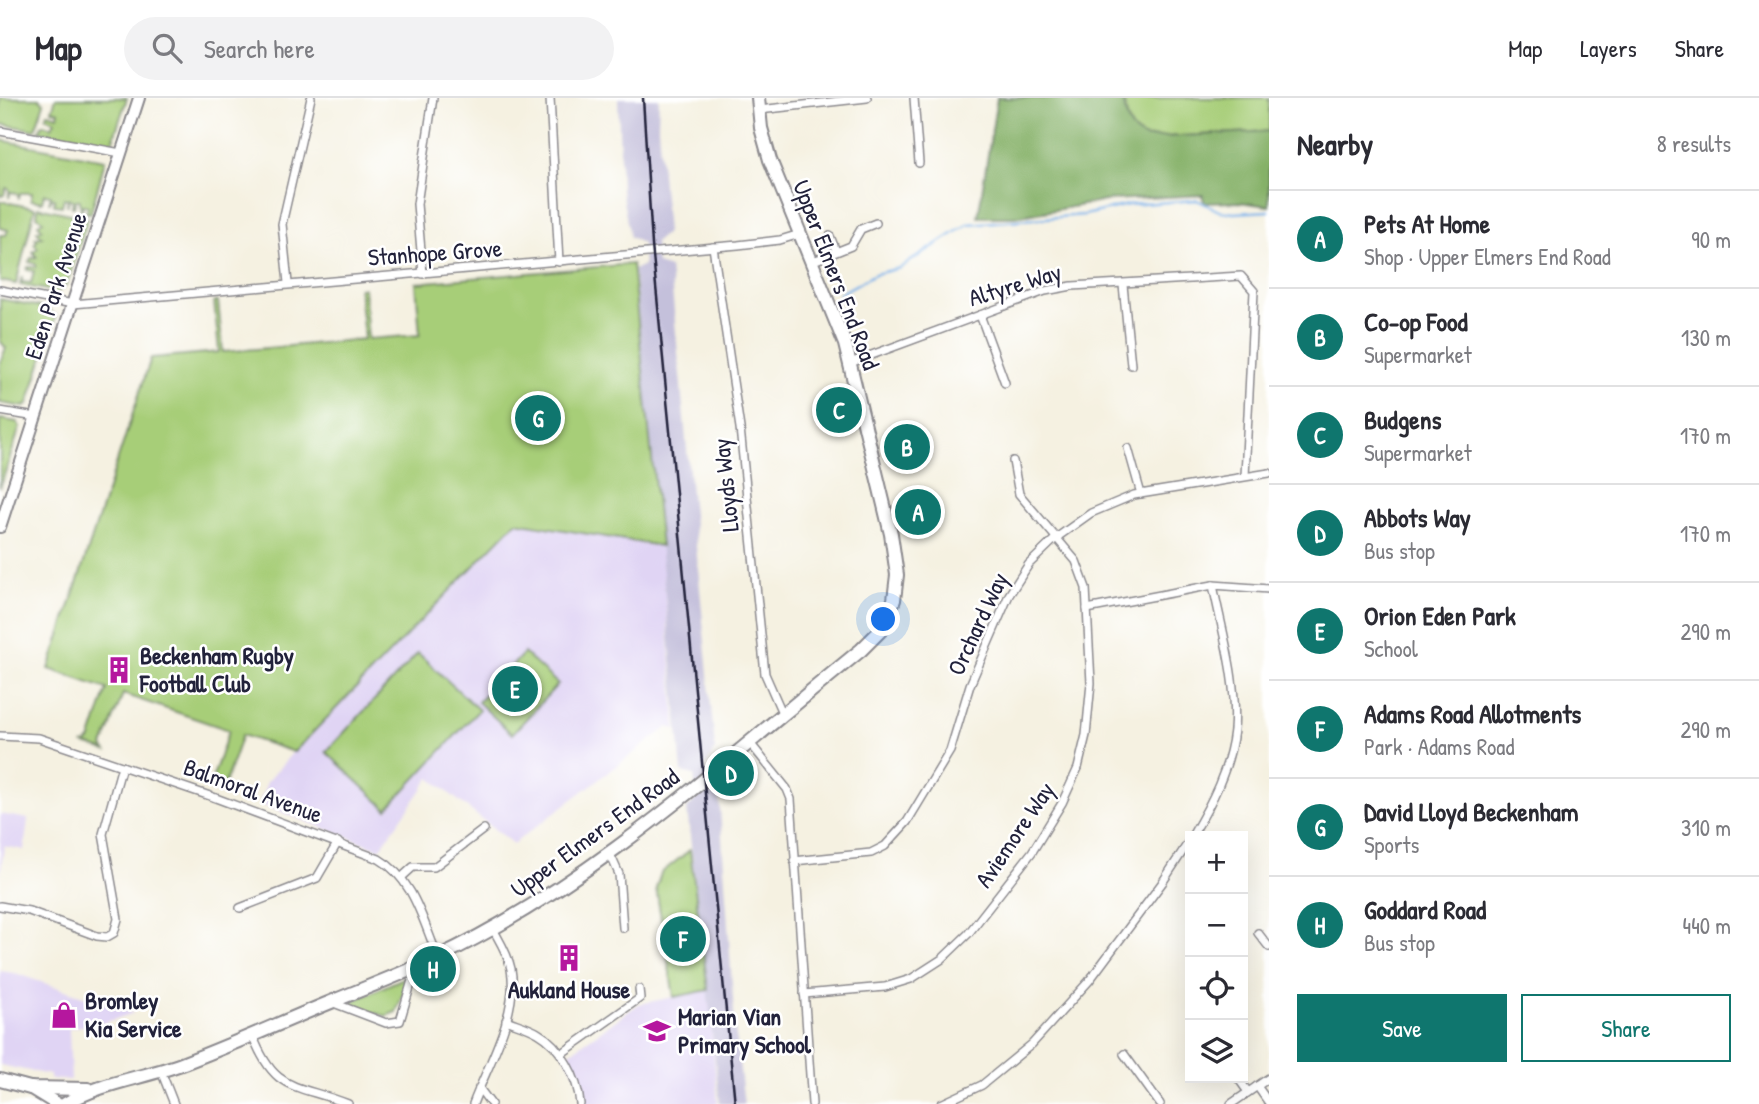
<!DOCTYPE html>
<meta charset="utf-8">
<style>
body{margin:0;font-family:"Patrick Hand",sans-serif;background:#f2f2f3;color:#2b2b33}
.controls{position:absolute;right:21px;bottom:21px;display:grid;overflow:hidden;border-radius:0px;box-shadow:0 7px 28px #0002}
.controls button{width:63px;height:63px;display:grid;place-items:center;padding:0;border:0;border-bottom:2px solid #e1e1e2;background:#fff;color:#2b2b33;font:35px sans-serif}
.you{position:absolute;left:884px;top:522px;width:24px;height:24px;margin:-18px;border:5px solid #fff;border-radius:50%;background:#1a73e8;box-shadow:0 0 0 10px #1a73e833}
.badge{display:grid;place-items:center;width:46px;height:46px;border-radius:50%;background:#0f766e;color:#fff;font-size:23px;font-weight:700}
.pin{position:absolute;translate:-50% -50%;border:4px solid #fff;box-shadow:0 2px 7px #0006}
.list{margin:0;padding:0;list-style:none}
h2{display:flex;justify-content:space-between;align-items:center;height:91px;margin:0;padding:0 28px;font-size:30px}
h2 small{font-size:23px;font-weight:400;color:#7c7c81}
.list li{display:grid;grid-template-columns:46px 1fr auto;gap:21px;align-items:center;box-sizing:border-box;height:98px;padding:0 28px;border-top:2px solid #e1e1e2}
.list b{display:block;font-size:26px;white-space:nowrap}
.list p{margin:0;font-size:23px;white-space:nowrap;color:#7c7c81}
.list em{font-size:23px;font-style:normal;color:#7c7c81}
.actions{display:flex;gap:14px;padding:21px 28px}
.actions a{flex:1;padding:16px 0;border:2px solid #0f766e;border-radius:0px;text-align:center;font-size:24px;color:#0f766e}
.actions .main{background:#0f766e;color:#fff}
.icon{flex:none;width:38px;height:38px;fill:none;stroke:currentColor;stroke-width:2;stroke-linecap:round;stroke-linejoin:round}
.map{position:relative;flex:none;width:1269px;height:1006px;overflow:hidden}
header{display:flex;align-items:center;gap:42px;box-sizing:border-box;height:98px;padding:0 35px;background:#fff;border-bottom:2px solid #e1e1e2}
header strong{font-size:33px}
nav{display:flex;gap:38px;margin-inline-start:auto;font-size:24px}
.search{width:490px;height:63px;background:#f2f2f3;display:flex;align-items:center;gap:18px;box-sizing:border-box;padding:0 24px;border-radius:38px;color:#7c7c81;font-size:26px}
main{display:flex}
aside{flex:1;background:#fff}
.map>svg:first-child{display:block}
</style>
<header>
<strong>Map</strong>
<div class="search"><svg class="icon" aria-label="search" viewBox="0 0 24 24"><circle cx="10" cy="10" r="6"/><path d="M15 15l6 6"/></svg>Search here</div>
<nav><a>Map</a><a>Layers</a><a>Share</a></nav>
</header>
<main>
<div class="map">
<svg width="1269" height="1006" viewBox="0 0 1269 1006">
<rect width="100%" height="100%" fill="#fff"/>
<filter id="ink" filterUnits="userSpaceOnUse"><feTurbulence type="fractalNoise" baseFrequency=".0143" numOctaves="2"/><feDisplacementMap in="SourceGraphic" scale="14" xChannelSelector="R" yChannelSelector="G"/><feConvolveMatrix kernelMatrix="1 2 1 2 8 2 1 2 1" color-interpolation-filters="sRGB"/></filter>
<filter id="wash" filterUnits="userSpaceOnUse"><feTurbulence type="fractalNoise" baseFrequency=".00686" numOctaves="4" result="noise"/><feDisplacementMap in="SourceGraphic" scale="28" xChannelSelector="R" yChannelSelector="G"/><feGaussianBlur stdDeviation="1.57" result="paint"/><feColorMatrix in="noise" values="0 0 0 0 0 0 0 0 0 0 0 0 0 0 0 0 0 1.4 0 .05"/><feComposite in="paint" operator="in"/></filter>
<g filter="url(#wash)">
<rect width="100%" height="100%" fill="#f5f1e1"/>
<!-- built -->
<g fill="#e0d4f4">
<path d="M 517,424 L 661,448 L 676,631 L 668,629 L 513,746 L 430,680 L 380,751 L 259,706 L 267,684 L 293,654 Z"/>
<path d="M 0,716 L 28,721 L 24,752 L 4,748 L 0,780 Z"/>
<path d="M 0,873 L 14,875 L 134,915 L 106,924 L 69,930 L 71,982 L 50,981 L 50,977 L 0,967 Z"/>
<path d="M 708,892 L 718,1006 L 584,1006 L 581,986 L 565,958 L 639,906 Z"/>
</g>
<!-- industrial -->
<path fill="#c4c0db" d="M 618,0 L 659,0 L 658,29 L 667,134 L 655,144 L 657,166 L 670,170 L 715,651 L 705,669 L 707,692 L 719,695 L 735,930 L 744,1006 L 720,1006 L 687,711 L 697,700 L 694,677 L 682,674 L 634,172 L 644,167 L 642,145 L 630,139 L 621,92 Z"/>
<!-- green -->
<g fill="#a7ce78" stroke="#64785a" stroke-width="2">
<path d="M 0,0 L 39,0 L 44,5 L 35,32 L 0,26 Z"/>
<path d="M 56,0 L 127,0 L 112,45 L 39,33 L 43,26 L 52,29 L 55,23 L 46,19 L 48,15 L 58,18 L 59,14 L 52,12 Z"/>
<path d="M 1123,0 L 1269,0 L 1269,33 L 1146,40 C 1127,33 1127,18 1123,0 Z"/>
<path d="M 0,42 L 105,62 L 91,115 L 86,115 L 88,108 L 83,107 L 81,114 L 80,102 L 76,102 L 74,109 L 72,109 L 73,102 L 69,101 L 67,108 L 68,101 L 64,100 L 62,108 L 54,107 L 55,100 L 52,100 L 49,105 L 51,97 L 44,96 L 42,104 L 31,102 L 32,95 L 20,95 L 19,101 L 17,95 L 10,94 L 9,100 L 9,91 L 6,90 L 4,97 L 0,98 Z"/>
<path d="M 0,103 L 35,110 L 16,186 L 0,183 L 0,137 L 6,137 L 8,132 L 0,130 Z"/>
<path d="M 38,109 L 88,120 L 67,186 L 58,194 L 20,187 L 22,179 L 22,184 L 31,185 L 34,173 L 27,172 L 28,169 L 36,169 L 36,166 L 29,164 L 31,160 L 37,159 L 33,154 L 38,150 L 34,146 L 37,143 L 35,140 L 42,139 L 37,133 L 42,131 L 38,126 L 43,123 L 37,118 Z"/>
<path d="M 632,166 L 661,448 L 516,424 L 294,654 L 242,637 L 224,688 L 226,694 L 206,688 L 211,684 L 229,632 L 123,596 L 103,648 L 106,653 L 84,646 L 90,643 L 107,591 L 49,571 L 151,260 L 219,254 L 214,203 L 218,203 L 223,254 L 364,241 L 359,190 L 364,190 L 368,241 L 420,237 L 416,185 Z"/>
<path d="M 0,201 L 47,210 L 56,218 L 28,306 L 24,309 L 0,305 L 0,264 L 6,250 L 0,243 Z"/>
<path d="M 0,321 L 17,324 L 20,329 L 0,390 Z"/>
<path d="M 418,555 L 479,612 L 387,711 L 326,654 Z"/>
<path d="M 524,555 L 558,586 L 512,636 L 478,604 Z"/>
<path d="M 690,752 L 708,892 L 674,899 L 656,790 L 661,775 Z"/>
<path d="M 410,877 L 396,914 L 386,918 L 344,907 Z"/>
</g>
<!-- forest -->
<path fill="#85b168" stroke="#546a52" stroke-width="2" d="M 997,0 L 1123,0 C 1126,18 1127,33 1146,40 L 1269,33 L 1269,108 L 1239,104 L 1204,105 L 1203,97 L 1111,102 L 1015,119 L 978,119 Z"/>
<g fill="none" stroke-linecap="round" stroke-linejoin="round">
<!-- stream -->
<path stroke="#7ab1e9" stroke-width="2.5" d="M 839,196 L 875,176 L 900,170 L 968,126 L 1084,117 L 1128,107 L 1197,102 L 1219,113 L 1234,115 L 1269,113"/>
</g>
</g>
<g filter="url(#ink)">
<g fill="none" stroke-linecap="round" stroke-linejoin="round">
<defs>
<g id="street">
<path d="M 550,0 L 559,164"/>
<path d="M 914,0 L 919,65"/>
<path d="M 759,12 L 867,0"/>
<path d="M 0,33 L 121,55"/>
<path d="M 830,138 L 836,153"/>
<path d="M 713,149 L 740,330 L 765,576 L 783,617"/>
<path d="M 811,164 L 851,148 L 861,131 L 876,125"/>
<path d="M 423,176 L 417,106 L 433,0"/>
<path d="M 288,185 L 282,126 L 311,0"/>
<path d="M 1123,187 L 1131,267"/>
<path d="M 0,192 L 73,206 L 738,147 L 780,142 L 800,136"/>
<path d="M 980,217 L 1005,285"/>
<path d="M 850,265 L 1045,193 L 1072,188 L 1241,178 L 1254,193 L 1245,378"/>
<path d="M 0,313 L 36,319"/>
<path d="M 1128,350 L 1141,396"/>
<path d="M 1087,511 L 1213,487 L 1269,491"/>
<path d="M 0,638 L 39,640 L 213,699 L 379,761 C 414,781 423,824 438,859"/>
<path d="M 750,645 L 787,691 L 791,701 L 812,1006"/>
<path d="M 1192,738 C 1211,706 1230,670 1234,632 C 1238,585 1222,533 1213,487"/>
<path d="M 610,756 L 619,776 L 623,830"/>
<path d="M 794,763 L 871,755 L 885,748 L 907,724 L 950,653 L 970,587 L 1009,497 L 1029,466 L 1056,440 L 1091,415 L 1134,397 L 1269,375"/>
<path d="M 402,779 L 413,769 L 434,769 L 484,731"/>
<path d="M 0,808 L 29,813 L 97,838 L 107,839 L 114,835 L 118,821 L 103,736 L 122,668"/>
<path d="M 240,810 L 317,780 L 338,744"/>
<path d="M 1258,835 L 1269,849"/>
<path d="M 804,896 L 885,889 L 911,881 L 942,861 L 968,836 L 1032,754 L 1062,705 L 1078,670 L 1086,637 L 1091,585 L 1086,490 L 1076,463 L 1019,396 L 1013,363"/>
<path d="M 331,904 L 386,925 L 400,923 L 416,869"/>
<path d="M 506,922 C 516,926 528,929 538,935 C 561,948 578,980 580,1006"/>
<path d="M 252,936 C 275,996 295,985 348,1006"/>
<path d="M 561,956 L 640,900 L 639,891"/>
<path d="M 1124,956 L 1160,1006"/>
<path d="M 161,973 L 174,1006"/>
<path d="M 1238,980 L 1248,994"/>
<path d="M 1257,988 L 1269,1005"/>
<path d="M 479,990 L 491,1006"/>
<path d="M 473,1006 C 488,966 519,915 511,871 C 508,856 500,844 493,831"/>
<path d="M 941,1006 L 982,987 L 1032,946 L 1089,883 L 1162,785 L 1190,742"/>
<path d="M 1231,1006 L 1269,980"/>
</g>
<path id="secondary" d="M 0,429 L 139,0"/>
<g id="primary">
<path d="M 0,982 L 30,990 L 88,991"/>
<path d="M 31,990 L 57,1006"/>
<path d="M 65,1006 C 101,984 145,980 184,965 C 234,946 282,924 331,904 C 367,889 403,876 438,859 C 597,783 725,662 861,552 L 882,531 L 894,502 L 897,477 L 891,436 L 845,246 L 770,62 L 761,30 L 758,0"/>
</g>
</defs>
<!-- street casing -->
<use href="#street" stroke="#8c8a8e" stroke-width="10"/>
<!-- secondary casing -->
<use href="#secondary" stroke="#8c8a8e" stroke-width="14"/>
<!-- primary casing -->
<use href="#primary" stroke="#8c8a8e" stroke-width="16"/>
<!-- street -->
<use href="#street" stroke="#fff" stroke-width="7"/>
<!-- secondary -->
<use href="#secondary" stroke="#fff" stroke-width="10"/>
<!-- primary -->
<use href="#primary" stroke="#fff" stroke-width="12"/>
<!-- rail -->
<path stroke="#22223b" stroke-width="2.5" d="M 643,0 L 652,147 L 735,1006"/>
</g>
</g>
<!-- icons -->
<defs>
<symbol id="building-bare" viewBox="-9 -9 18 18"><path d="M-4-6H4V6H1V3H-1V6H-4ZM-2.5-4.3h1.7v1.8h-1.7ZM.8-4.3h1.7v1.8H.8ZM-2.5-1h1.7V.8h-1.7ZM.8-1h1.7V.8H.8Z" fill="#b5179e" stroke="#fff" stroke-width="2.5" paint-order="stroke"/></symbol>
<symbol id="shop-bare" viewBox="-9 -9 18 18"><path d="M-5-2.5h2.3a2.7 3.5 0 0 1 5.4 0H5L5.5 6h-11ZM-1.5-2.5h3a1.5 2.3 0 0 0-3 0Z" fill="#b5179e" stroke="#fff" stroke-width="2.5" paint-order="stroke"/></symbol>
<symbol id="school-bare" viewBox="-9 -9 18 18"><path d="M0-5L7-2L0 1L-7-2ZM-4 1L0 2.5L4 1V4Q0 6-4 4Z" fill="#b5179e" stroke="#fff" stroke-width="2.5" paint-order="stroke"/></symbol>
</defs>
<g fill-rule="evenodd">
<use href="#building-bare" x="100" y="553" width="38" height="38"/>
<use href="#building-bare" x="550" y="841" width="38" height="38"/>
<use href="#shop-bare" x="45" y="898" width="38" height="38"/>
<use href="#school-bare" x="638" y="914" width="38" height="38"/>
</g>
<g text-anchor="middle" stroke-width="5" stroke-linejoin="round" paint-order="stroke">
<!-- street labels -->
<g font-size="24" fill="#22223b" stroke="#fff">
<text transform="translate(435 155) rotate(-4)" y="8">Stanhope Grove</text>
<text transform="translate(836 177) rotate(69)" y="8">Upper Elmers End Road</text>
<text transform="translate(1015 187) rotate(-17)" y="8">Altyre Way</text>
<text transform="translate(56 188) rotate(-72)" y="8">Eden Park Avenue</text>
<text transform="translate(726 387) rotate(-96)" y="8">Lloyds Way</text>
<text transform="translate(978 526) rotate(-65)" y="8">Orchard Way</text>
<text transform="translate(253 693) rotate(20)" y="8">Balmoral Avenue</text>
<text transform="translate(595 735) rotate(-36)" y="8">Upper Elmers End Road</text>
<text transform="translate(1015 737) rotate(-56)" y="8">Aviemore Way</text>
</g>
<!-- poi labels -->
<g font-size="24" font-weight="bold" fill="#22223b" stroke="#fff" text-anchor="start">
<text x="140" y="566">Beckenham Rugby<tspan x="140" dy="28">Football Club</tspan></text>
<text x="569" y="900" text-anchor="middle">Aukland House</text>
<text x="85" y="911">Bromley<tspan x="85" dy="28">Kia Service</tspan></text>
<text x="678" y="927">Marian Vian<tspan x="678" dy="28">Primary School</tspan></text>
</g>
</g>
</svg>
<div class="controls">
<button>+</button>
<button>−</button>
<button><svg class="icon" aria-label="locate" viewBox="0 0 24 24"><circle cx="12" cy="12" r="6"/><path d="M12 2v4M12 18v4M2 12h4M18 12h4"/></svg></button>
<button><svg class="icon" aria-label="layers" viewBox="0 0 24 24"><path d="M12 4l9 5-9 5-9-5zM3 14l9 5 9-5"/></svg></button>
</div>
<div class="you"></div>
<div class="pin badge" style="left:918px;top:414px">A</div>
<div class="pin badge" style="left:907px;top:349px">B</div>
<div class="pin badge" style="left:839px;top:312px">C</div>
<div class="pin badge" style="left:731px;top:675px">D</div>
<div class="pin badge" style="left:515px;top:591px">E</div>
<div class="pin badge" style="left:683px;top:841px">F</div>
<div class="pin badge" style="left:538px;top:320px">G</div>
<div class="pin badge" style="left:433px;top:871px">H</div>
</div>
<aside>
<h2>Nearby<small>8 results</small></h2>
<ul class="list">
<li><span class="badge">A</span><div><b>Pets At Home</b><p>Shop · Upper Elmers End Road</p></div><em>90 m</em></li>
<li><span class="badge">B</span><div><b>Co-op Food</b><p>Supermarket</p></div><em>130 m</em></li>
<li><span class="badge">C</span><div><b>Budgens</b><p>Supermarket</p></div><em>170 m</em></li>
<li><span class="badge">D</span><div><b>Abbots Way</b><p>Bus stop</p></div><em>170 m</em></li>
<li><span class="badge">E</span><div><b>Orion Eden Park</b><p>School</p></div><em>290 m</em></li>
<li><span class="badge">F</span><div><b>Adams Road Allotments</b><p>Park · Adams Road</p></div><em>290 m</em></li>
<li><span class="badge">G</span><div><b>David Lloyd Beckenham</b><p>Sports</p></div><em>310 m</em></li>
<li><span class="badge">H</span><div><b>Goddard Road</b><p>Bus stop</p></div><em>440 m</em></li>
</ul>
<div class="actions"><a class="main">Save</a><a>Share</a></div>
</aside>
</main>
